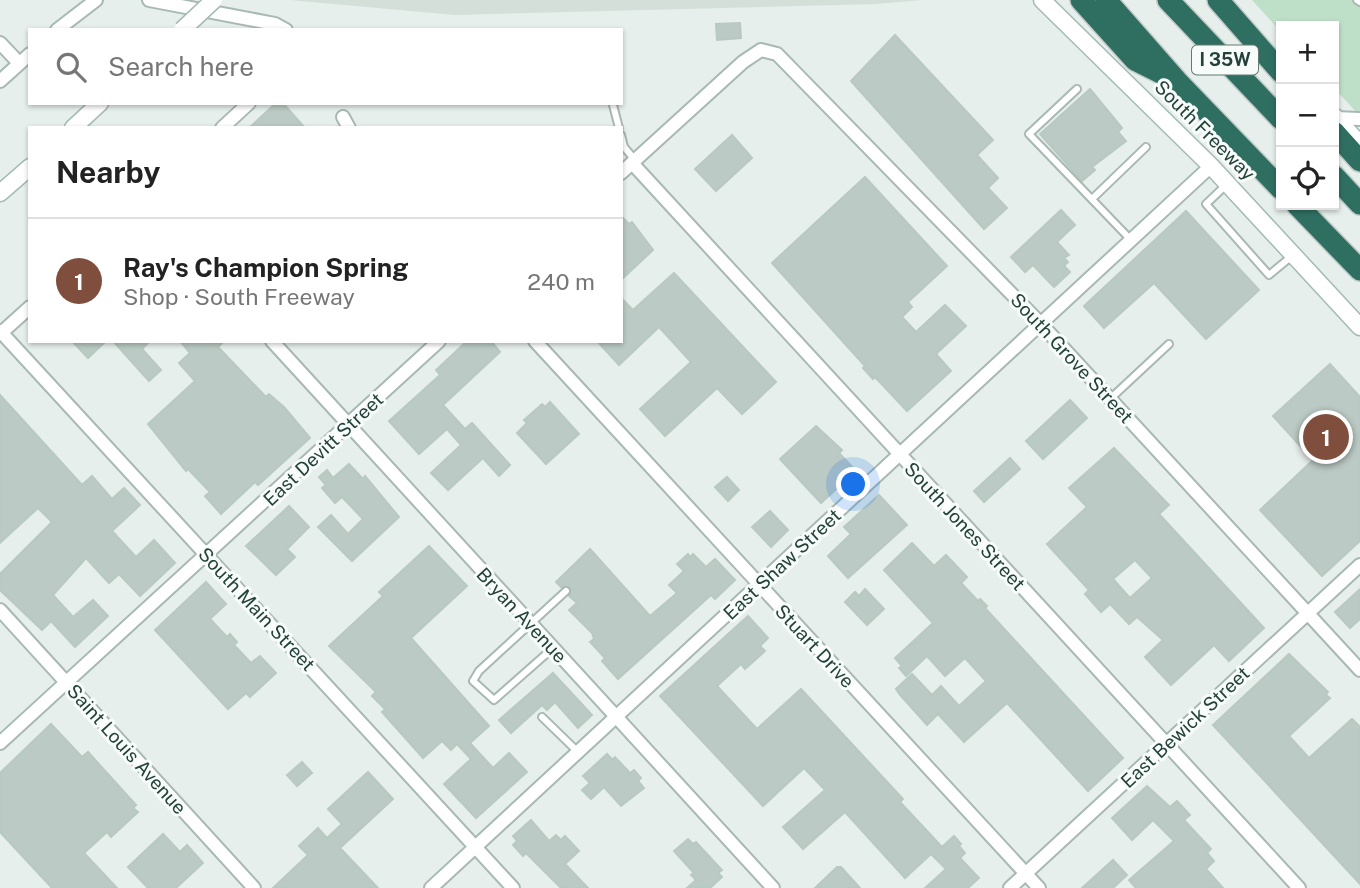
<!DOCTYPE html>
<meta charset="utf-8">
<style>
body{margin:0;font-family:"Public Sans",sans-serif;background:#f6f6f6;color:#222}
.controls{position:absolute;right:21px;top:21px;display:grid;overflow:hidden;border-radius:0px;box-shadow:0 2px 5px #0004}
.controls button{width:63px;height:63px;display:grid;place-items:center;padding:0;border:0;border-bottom:2px solid #e0e0e0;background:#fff;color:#222;font:35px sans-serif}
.you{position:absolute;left:854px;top:485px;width:24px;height:24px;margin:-18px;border:5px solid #fff;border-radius:50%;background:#1a73e8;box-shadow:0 0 0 10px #1a73e833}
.badge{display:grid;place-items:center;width:46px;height:46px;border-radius:50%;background:#804e3d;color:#fff;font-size:23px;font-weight:700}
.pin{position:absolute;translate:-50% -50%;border:4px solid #fff;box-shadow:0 2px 7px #0006}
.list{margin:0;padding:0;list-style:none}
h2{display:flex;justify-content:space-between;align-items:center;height:91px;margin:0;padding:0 28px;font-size:30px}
h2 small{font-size:23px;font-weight:400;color:#767676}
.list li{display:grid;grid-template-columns:46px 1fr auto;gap:21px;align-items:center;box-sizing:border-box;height:126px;padding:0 28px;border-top:2px solid #e0e0e0}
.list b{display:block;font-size:26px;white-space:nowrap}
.list p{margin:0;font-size:23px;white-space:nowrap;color:#767676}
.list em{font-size:23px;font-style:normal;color:#767676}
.icon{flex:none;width:38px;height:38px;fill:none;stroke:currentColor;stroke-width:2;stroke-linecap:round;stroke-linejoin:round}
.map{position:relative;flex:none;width:1360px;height:888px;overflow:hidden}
.search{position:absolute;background:#fff;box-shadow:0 2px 5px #0004;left:28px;top:28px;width:595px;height:77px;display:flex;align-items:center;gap:18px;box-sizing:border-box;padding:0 24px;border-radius:0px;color:#767676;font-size:26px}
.panel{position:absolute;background:#fff;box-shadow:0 2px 5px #0004;left:28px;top:126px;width:595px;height:217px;border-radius:0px}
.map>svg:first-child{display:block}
</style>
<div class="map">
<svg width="1360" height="888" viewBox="0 0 1360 888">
<rect width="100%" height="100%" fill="#e6efeb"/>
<!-- built -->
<path fill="#d4dfda" d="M 289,0 L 923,0 L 876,4 L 455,15 Z"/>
<!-- green -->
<path fill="#bfe0c8" d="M 1252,0 L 1360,0 L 1360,116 L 1334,88 L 1334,26 L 1281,26 L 1281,32 Z"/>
<!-- building -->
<g fill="#bbcac4" stroke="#b8c9c2" stroke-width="2" fill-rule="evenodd">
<path d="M 740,23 L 741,38 L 717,40 L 716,24 Z"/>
<path d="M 895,35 L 993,140 L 977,155 L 998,178 L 988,188 L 1007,208 L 984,229 L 851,81 Z"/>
<path d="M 1090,89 L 1122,128 L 1118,132 L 1126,141 L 1092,167 L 1095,170 L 1082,181 L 1040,134 Z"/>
<path d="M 276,103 L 283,103 L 305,128 L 249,128 Z"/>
<path d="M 732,135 L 752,158 L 716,191 L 695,169 Z"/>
<path d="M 865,177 L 947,266 L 908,302 L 912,307 L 902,317 L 916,332 L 945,305 L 966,326 L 936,354 L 951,371 L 907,411 L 875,377 L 873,379 L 863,368 L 865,366 L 772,263 Z"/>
<path d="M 1061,210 L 1075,225 L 1057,242 L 1069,255 L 1064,258 L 1068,262 L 1064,266 L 1070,272 L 1054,287 L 1033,265 L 1025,272 L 1011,257 Z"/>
<path d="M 1186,211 L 1259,290 L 1206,339 L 1154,283 L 1104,328 L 1084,306 Z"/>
<path d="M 621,216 L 629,224 L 632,222 L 653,250 L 621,280 Z"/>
<path d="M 674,273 L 776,382 L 742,414 L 717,388 L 665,436 L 640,409 L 691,362 L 659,327 L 619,365 L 597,341 L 621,341 L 621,298 L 633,310 Z"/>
<path d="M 72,341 L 106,341 L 88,358 Z"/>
<path d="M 113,341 L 150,341 L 142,349 L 161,370 L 149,381 Z"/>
<path d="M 180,341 L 224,341 L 218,347 L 266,397 L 269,394 L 284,407 L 310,438 L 258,485 L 255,482 L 221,514 L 205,496 L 210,492 L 188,469 L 186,471 L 148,424 L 195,381 L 179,363 L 190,353 Z"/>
<path d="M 467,341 L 491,341 L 500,352 L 443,405 L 465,429 L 472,423 L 510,465 L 499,476 L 483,458 L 448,490 L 431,473 L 461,445 L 447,429 L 419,454 L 389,421 L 440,375 L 436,370 Z"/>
<path d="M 1330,364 L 1360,397 L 1360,541 L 1322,576 L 1260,510 L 1313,460 L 1273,416 Z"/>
<path d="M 0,395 L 82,485 L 92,476 L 112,499 L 124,488 L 140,505 L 112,531 L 136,557 L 154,540 L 175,563 L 140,596 L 119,574 L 109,583 L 86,558 L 53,595 L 73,617 L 93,600 L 108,616 L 75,647 L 51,621 L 42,630 L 0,590 L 0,574 L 52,522 L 38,508 L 0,543 Z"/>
<path d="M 1070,400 L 1087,418 L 1043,459 L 1026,441 Z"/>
<path d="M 550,402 L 579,434 L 546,464 L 517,433 L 527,423 L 524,420 L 542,404 L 545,407 Z"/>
<path d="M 816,426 L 842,450 L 839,453 L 856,471 L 821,503 L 780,459 Z"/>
<path d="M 1114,448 L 1169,505 L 1159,514 L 1264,628 L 1229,661 L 1214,645 L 1171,685 L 1145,657 L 1163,640 L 1137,617 L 1129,624 L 1110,604 L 1101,612 L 1085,594 L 1089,590 L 1047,544 L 1087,507 L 1069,488 ZM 1135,560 L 1152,578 L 1130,598 L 1113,579 Z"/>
<path d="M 1010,458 L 1020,469 L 984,502 L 974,491 Z"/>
<path d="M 349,464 L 363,479 L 365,476 L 399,517 L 352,561 L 318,527 L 331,515 L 348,534 L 363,519 L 342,497 L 335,503 L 322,488 L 326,485 L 319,477 L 327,470 L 333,478 Z"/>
<path d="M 727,477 L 739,490 L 728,501 L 715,487 Z"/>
<path d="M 879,495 L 907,525 L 848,578 L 828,556 L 851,534 L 844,527 Z"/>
<path d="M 289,506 L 309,527 L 287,549 L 295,557 L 276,575 L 246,546 Z"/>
<path d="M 770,511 L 788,530 L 771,547 L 752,527 Z"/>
<path d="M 912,543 L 934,566 L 946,555 L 967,577 L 961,583 L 978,601 L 980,599 L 987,606 L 985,608 L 1123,758 L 1088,791 L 1007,703 L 964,742 L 938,714 L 927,725 L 900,695 L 896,689 L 912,674 L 932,695 L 941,686 L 959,706 L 986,681 L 965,658 L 945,676 L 927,656 L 906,676 L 899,668 L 902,666 L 895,658 L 933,623 L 884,570 Z"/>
<path d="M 429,546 L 467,586 L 411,638 L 489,726 L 470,743 L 493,768 L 509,753 L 527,772 L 476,818 L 444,784 L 471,759 L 457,744 L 451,750 L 442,741 L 423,758 L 382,712 L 385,709 L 372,696 L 376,692 L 329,646 L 383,596 L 379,592 Z"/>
<path d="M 590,549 L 650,616 L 677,593 L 669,585 L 684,571 L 677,564 L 688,554 L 690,557 L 693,554 L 706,567 L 715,559 L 735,580 L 715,599 L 711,595 L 618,679 L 602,661 L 605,658 L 590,642 L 594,639 L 592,633 L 569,610 L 577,603 L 569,596 L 571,588 L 561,587 L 556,582 Z"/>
<path d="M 206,582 L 226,604 L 210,619 L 227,637 L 230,634 L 237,642 L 234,645 L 251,663 L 260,656 L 276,673 L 250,697 L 246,693 L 228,709 L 155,630 Z"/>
<path d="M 865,589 L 884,609 L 867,625 L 845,602 L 855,592 L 859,596 Z"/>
<path d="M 1360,589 L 1360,619 L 1350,628 L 1335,612 Z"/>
<path d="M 748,616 L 768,638 L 760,646 L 765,651 L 745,669 L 741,664 L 717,686 L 757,729 L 801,689 L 903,799 L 900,802 L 942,847 L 954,836 L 961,844 L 959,846 L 965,853 L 960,858 L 979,878 L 968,888 L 925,888 L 946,869 L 931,854 L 905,878 L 845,812 L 803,849 L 783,827 L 825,790 L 804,768 L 763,806 L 660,696 Z"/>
<path d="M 1289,654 L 1328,692 L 1326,695 L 1330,698 L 1289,736 L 1309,758 L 1352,719 L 1360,727 L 1360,884 L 1213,725 Z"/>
<path d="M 553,673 L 592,715 L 578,728 L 555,702 L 547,710 L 542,705 L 511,733 L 499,720 Z"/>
<path d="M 51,724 L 82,757 L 88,752 L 136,805 L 133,808 L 138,812 L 111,837 L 107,832 L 84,853 L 117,888 L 52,888 L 0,832 L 0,773 Z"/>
<path d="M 607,754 L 613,760 L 615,757 L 630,773 L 634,770 L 641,778 L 638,781 L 644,788 L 621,806 L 604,787 L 591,799 L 582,790 L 590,783 L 583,776 Z"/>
<path d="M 302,762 L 312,773 L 297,786 L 287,775 Z"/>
<path d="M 368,772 L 393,799 L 340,848 L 378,888 L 273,888 L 308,855 L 299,846 L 318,828 L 327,838 L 342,824 L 328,809 Z"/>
<path d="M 1147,786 L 1170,807 L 1177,801 L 1190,815 L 1184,820 L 1211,849 L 1207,853 L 1214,861 L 1206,869 L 1223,888 L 1136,888 L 1129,880 L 1174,841 L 1153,820 L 1132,840 L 1112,818 Z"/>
<path d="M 531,820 L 549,841 L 556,835 L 561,840 L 565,836 L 579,851 L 565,864 L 588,888 L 561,888 L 526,853 L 523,856 L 513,845 L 517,841 L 513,836 Z"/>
<path d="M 163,834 L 180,852 L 187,845 L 203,863 L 176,888 L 148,888 L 128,867 Z"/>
<path d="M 688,839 L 693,844 L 696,842 L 722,870 L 718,873 L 722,877 L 710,888 L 687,888 L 696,880 L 691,875 L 694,873 L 674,851 Z"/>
<path d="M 1113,860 L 1127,875 L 1113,888 L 1082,888 Z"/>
<path d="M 837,867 L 841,867 L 860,888 L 815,888 Z"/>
</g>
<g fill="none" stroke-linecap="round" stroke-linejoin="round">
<defs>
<g id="service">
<path d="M 1357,0 L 1360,2"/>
<path d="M 1077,89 L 1029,134 L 1131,240"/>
<path d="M 613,105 L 619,128"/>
<path d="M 621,135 L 624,147 L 635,160"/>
<path d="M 1226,185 L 1206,204 L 1269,275 L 1292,256"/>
<path d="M 1092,199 L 1146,147"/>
<path d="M 1110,399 L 1169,344"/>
<path d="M 553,648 L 494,700 L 473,681 L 479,671 L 566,591"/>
<path d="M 542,717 L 578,752"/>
</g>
<g id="minor">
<path d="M 149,0 L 275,24 L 286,30"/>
<path d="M 57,30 L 96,0"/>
<path d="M 0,43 L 19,63"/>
<path d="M 0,81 L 30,54"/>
<path d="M 343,117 L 349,128"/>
<path d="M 1335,118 L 1360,119"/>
<path d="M 222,128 L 249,103"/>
<path d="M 632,163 L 1299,888"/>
<path d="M 621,173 L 743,62 L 761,50 L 777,54 L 1041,324 L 1360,670"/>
<path d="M 0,331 L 513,888"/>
<path d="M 0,334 L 30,307"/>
<path d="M 272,341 L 773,888"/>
<path d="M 535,341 L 1039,888"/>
<path d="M 0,610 L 254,888"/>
<path d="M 0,743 L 439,341"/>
<path d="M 431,888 L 1211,166"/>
<path d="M 1010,888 L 1360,565"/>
</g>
<g id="secondary">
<path d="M 1042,0 L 1211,166 L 1360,327"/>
<path d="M 1334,116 L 1360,144"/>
<path d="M 73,128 L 100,103"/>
<path d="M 0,193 L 30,167"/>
</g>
<g id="motorway">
<path d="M 1081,0 L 1135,60 L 1169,77"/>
<path d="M 1106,0 L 1177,81 L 1281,189"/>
<path d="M 1168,0 L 1281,119"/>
<path d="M 1218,0 L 1281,72"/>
<path d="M 1334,132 L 1360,161"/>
<path d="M 1334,176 L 1360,204"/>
<path d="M 1297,205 L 1360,270"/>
</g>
</defs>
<!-- service casing -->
<use href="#service" stroke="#a8b8b2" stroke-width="10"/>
<!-- minor casing -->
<use href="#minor" stroke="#a8b8b2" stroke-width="16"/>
<!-- secondary casing -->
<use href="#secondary" stroke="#a4bbb3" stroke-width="19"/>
<!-- motorway casing -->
<use href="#motorway" stroke="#c2cac8" stroke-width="24"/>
<!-- service -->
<use href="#service" stroke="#fff" stroke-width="6"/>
<!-- minor -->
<use href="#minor" stroke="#fff" stroke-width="12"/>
<!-- secondary -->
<use href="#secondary" stroke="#fff" stroke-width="16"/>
<!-- motorway -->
<use href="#motorway" stroke="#2f6f62" stroke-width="21"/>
<defs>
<path id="secondary-bridge" d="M 182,30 L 214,0"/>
</defs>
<!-- secondary-bridge casing -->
<use href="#secondary-bridge" stroke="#a4bbb3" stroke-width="19" stroke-linecap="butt"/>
<!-- secondary-bridge -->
<use href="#secondary-bridge" stroke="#fff" stroke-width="16"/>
</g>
<g text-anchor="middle" stroke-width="6" stroke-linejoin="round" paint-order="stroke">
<!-- shield labels -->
<rect fill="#f7fbf9" stroke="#637a73" stroke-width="2" x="1192" y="45.5" width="66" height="29" rx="5"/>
<g font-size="18" font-weight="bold" fill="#24423a">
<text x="1225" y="66">I 35W</text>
</g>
<!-- street labels -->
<g font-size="19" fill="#24423a" stroke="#f7fbf9">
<text transform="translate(1205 130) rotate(45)" y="7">South Freeway</text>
<text transform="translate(1072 358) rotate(47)" y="7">South Grove Street</text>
<text transform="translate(323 449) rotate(-43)" y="7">East Devitt Street</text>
<text transform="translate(965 526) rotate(47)" y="7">South Jones Street</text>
<text transform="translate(782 564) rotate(-43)" y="7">East Shaw Street</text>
<text transform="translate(257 609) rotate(47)" y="7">South Main Street</text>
<text transform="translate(522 615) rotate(47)" y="7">Bryan Avenue</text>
<text transform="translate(815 646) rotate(47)" y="7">Stuart Drive</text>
<text transform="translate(1185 727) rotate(-43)" y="7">East Bewick Street</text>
<text transform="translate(127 749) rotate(48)" y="7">Saint Louis Avenue</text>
</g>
</g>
</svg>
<div class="controls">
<button>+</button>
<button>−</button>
<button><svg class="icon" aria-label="locate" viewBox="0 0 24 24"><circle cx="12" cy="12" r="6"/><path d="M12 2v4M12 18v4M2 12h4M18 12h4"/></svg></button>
</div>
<div class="you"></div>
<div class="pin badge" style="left:1326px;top:437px">1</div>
<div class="search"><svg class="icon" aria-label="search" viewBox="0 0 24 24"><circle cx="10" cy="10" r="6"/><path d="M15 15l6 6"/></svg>Search here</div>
<section class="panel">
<h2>Nearby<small></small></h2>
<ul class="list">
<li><span class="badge">1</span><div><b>Ray's Champion Spring</b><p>Shop · South Freeway</p></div><em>240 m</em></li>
</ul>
</section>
</div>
